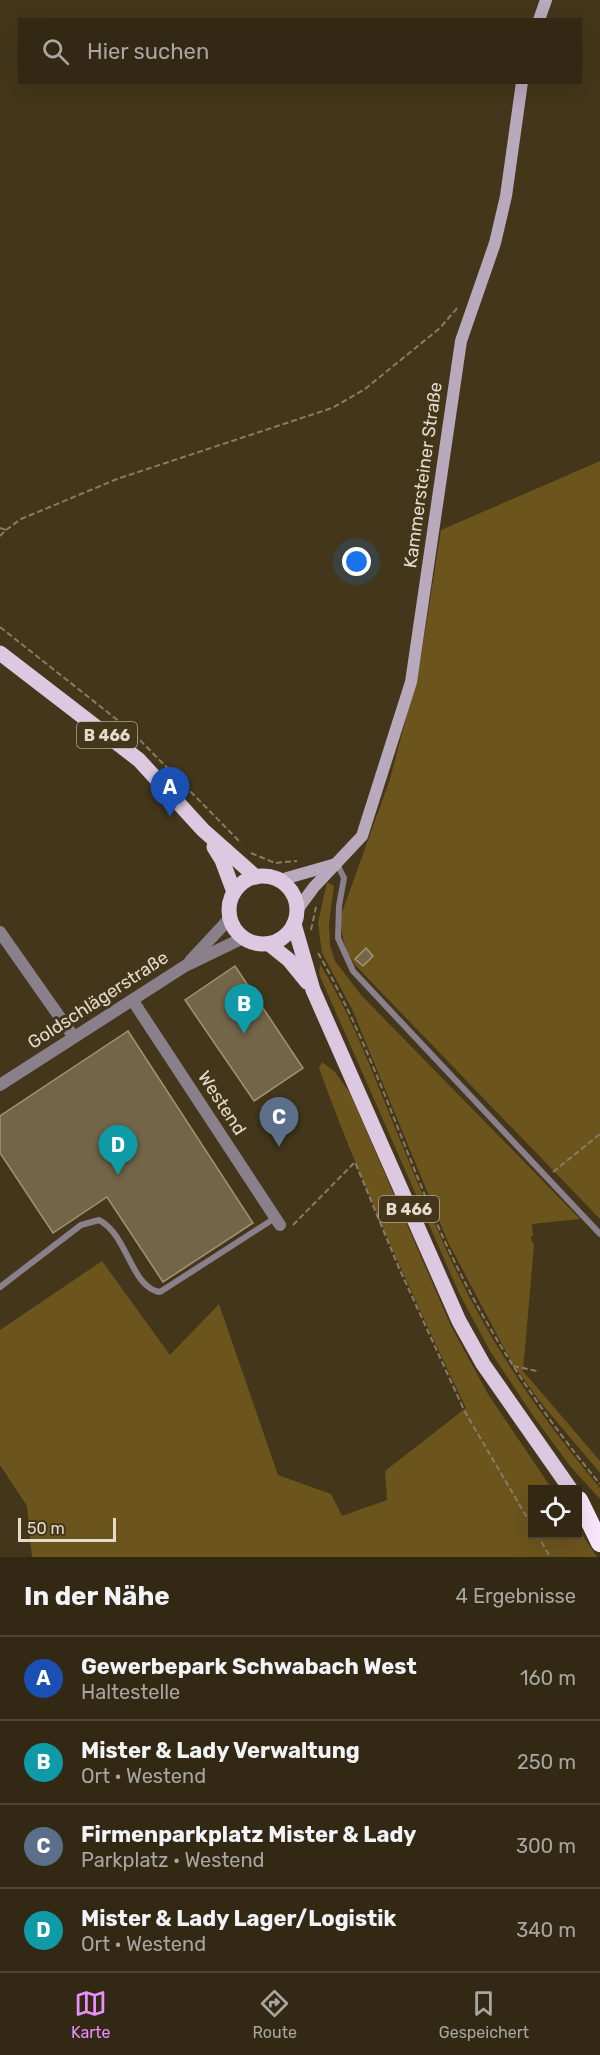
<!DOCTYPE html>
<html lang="de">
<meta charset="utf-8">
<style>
body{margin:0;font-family:Rubik,sans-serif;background:#3a301d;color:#f1f3f6}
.controls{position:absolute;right:18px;bottom:18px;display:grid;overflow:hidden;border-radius:0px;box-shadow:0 6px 24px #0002}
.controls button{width:54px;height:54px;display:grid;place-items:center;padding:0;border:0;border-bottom:2px solid #4d4434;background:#322814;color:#f1f3f6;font:30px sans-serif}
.scale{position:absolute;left:18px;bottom:15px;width:98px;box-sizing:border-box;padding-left:6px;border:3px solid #e3dbcb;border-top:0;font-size:16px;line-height:21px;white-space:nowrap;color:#e3dbcb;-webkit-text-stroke:4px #43361a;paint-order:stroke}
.you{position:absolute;left:357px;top:562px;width:21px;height:21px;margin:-15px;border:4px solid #fff;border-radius:50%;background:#1a73e8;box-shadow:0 0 0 9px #1a73e833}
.badge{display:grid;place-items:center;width:39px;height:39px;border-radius:50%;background:#e98efe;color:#fff;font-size:20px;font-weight:700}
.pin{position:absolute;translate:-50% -50px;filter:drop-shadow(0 2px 3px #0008)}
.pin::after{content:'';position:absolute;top:32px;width:21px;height:18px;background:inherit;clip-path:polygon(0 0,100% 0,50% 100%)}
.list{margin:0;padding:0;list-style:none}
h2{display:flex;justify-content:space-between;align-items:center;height:78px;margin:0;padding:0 24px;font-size:26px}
h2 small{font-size:20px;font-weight:400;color:#a8a6a0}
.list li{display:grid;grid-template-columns:39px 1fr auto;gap:18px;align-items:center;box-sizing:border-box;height:84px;padding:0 24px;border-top:2px solid #4d4434}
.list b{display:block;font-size:22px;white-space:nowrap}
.list p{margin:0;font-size:20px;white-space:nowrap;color:#a8a6a0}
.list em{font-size:20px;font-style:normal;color:#a8a6a0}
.icon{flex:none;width:33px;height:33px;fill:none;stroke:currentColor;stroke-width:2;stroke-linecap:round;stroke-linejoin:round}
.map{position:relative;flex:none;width:600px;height:1557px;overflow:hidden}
.search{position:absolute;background:#322814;box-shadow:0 6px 24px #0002;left:18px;right:18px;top:18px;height:66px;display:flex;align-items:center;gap:15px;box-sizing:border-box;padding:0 21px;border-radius:0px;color:#a8a6a0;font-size:22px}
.sheet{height:414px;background:#322814}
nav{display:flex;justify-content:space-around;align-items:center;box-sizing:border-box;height:84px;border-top:2px solid #4d4434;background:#322814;font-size:16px;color:#a8a6a0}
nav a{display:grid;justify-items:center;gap:3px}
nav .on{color:#e98efe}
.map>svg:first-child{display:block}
</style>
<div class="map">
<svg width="600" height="1557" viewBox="0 0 600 1557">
<rect width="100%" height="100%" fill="#43361a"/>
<!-- green -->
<g fill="#6c541d">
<path d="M 600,461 L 600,1219 L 355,965 C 344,948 341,935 341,915 L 390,779 L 405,722 L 421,657 L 441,530 Z"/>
<path d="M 327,882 L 334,886 L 329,923 L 330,945 L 335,961 L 361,995 L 580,1219 L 532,1224 L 533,1236 L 530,1237 L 534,1245 L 523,1371 L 600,1461 L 600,1473 L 541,1403 L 512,1363 L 448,1242 L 352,1009 L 322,953 L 318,923 Z"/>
<path d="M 320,964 C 348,1010 367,1058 387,1108 C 406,1155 425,1201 445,1247 C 485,1336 538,1414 600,1488 L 600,1499 L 570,1466 L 534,1417 L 490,1351 L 460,1295 L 319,974 Z"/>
<path d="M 322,1062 L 335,1072 L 350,1093 L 451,1326 L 488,1394 L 552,1489 L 532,1490 L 532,1534 L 578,1534 L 578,1528 L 597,1557 L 32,1557 L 27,1506 L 0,1465 L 0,1330 L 102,1261 L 170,1355 L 219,1304 L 278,1475 L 331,1494 L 342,1516 L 387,1500 L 385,1471 L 466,1408 C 413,1297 361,1184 319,1068 Z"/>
</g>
<!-- building -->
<g fill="#736547" stroke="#a19374" stroke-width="1.5">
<path d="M 366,948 L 373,956 L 363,966 L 355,959 Z"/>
<path d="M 235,966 L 303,1068 L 254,1101 L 185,1000 Z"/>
<path d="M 128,1031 L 253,1223 L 163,1282 L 107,1197 L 53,1233 L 0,1153 L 0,1116 Z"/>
</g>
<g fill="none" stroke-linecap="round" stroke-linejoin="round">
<!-- path -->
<g stroke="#877c65" stroke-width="2" stroke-dasharray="6 3" stroke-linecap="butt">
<path d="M 0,528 L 6,530 L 0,536"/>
<path d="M 6,530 L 21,519 L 117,479 L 332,408 L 365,389 L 440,328 L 459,306"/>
<path d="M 0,627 L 130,730 L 241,843"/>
<path d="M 251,853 L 275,863 L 297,861"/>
<path d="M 311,930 L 316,907"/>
<path d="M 318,953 C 370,1043 400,1141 442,1235 C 483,1326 537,1408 600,1484"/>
<path d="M 553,1172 L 600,1134"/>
<path d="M 293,1225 L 355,1162 L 399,1268 L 465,1412 L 532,1526"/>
<path d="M 513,1366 L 537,1371"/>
<path d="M 537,1534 L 550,1557"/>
</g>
<!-- lane -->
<g stroke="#8a808c" stroke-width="6">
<path d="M 337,864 L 344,878 L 339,906 L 338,938 L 353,971 L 600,1234"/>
<path d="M 0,1287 L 81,1225 L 99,1220 C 128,1235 131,1288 160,1292 L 275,1218"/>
</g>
<!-- street -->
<g stroke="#8a808c" stroke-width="12">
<path d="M 0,932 L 73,1036"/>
<path d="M 190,961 L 230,918"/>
<path d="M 133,1001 L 280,1225"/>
<path d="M 0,1085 L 185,966 L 243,938"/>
</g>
<!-- secondary -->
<g stroke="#b8a9bc" stroke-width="12">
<path d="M 539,20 L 546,0"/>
<path d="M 280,880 L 336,864"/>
<path d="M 297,910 L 314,887 L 362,836 L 411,682 L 461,341 L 495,243 L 506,196 L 522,82"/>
</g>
<!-- primary -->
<g stroke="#dcc8e1" stroke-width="15">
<path d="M 0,653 L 139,760 L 203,830 L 256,877"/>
<path d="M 214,847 L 222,860 L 234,892"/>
<circle cx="263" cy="910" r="34"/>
<path d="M 294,924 L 313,990 L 459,1321 L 483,1364 L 571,1490"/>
<path d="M 269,944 L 289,960 L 307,982"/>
</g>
<!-- highway -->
<path stroke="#fae7fe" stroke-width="18" d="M 579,1500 L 600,1543"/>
</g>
<g text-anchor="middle" stroke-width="6" stroke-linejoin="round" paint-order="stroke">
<!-- shield labels -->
<g fill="#43361a" stroke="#b3aa96" stroke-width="1.5">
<rect x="77" y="722" width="60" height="26" rx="4.5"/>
<rect x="379" y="1196" width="60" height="26" rx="4.5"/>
</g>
<g font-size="16" font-weight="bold" fill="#e3dbcb">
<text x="107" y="741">B 466</text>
<text x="409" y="1215">B 466</text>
</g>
<!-- street labels -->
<g font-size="18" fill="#e3dbcb" stroke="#43361a">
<text transform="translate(423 475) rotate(-82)" y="6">Kammersteiner Straße</text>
<text transform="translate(98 1000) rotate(-33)" y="6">Goldschlägerstraße</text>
<text transform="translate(222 1103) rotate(57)" y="6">Westend</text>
</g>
</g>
</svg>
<div class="controls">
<button><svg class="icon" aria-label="locate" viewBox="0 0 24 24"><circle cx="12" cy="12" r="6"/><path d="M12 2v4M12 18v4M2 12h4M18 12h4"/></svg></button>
</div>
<div class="scale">50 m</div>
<div class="you"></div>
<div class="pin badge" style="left:170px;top:817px;background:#1a4fb4">A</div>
<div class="pin badge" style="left:244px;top:1034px;background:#0f9aa8">B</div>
<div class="pin badge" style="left:279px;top:1147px;background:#5c6f8a">C</div>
<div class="pin badge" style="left:118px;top:1175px;background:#0f9aa8">D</div>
<div class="search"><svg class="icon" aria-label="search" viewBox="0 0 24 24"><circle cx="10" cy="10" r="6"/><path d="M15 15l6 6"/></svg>Hier suchen</div>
</div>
<section class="sheet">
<h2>In der Nähe<small>4 Ergebnisse</small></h2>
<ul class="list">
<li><span class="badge" style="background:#1a4fb4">A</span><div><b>Gewerbepark Schwabach West</b><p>Haltestelle</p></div><em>160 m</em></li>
<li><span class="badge" style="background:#0f9aa8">B</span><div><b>Mister &amp; Lady Verwaltung</b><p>Ort · Westend</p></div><em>250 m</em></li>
<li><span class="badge" style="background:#5c6f8a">C</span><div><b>Firmenparkplatz Mister &amp; Lady</b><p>Parkplatz · Westend</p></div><em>300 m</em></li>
<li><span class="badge" style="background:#0f9aa8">D</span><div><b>Mister &amp; Lady Lager/Logistik</b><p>Ort · Westend</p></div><em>340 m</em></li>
</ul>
</section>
<nav>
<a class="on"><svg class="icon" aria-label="map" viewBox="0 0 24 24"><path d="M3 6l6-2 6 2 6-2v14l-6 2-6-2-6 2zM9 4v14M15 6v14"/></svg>Karte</a>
<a><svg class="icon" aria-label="directions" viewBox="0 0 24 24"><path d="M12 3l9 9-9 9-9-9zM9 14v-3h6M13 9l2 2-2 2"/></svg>Route</a>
<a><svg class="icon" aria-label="saved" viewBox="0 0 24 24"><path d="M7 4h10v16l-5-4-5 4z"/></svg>Gespeichert</a>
</nav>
